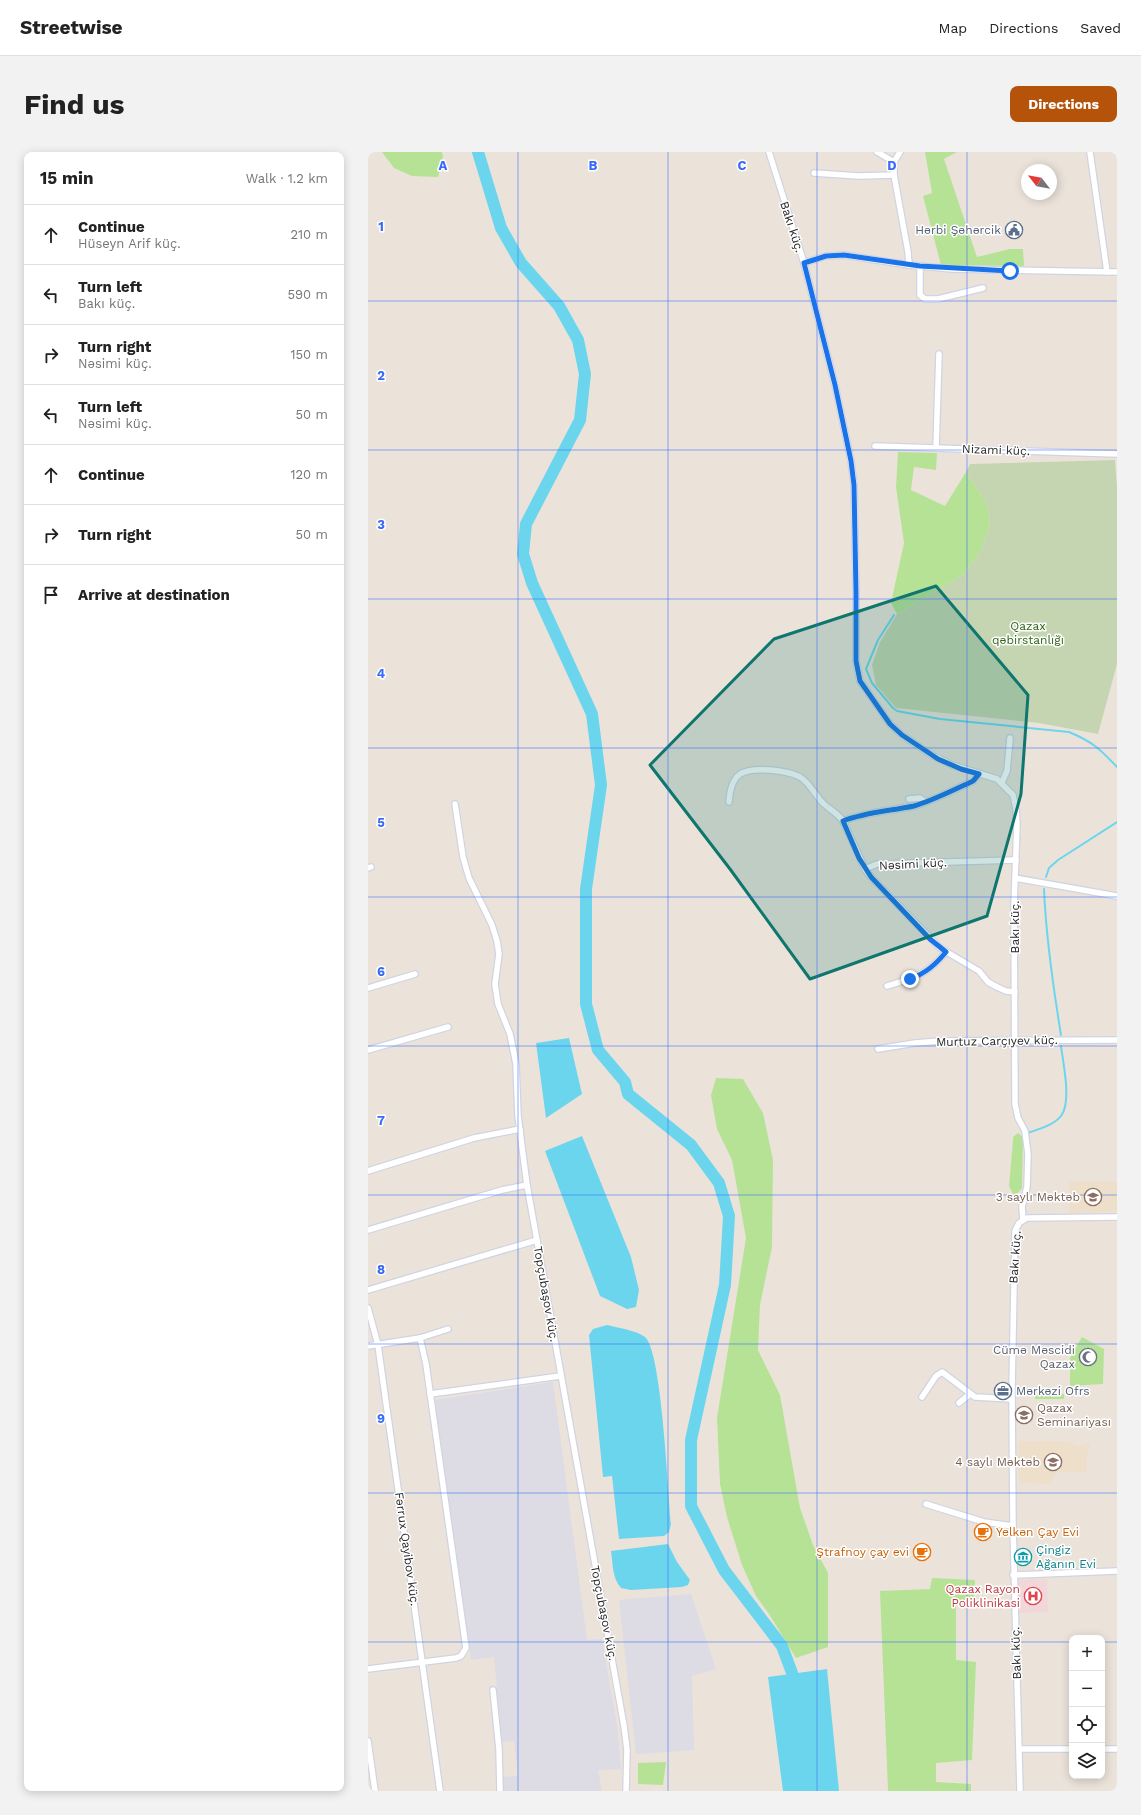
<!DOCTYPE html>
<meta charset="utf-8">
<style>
body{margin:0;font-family:"Work Sans",sans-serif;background:#f2f2f2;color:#222}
.controls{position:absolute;right:12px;bottom:12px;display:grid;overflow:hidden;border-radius:8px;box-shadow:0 2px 10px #0003}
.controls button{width:36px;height:36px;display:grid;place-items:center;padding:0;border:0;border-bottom:1px solid #e0e0e0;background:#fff;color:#222;font:20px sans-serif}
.compass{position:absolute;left:653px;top:12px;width:36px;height:36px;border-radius:50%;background:#fff;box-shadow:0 2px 10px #0003;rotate:301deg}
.stop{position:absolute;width:12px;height:12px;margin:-9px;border:3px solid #1a73e8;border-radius:50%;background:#fff}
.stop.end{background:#1a73e8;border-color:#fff;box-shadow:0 1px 4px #0008}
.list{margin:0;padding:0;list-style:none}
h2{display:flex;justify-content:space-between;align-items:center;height:52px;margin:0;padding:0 16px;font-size:17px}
h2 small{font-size:13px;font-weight:400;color:#767676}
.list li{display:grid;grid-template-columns:26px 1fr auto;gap:12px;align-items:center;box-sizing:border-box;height:60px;padding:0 16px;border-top:1px solid #e0e0e0}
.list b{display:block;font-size:15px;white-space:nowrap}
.list p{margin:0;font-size:13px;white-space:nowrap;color:#767676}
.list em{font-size:13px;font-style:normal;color:#767676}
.icon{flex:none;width:22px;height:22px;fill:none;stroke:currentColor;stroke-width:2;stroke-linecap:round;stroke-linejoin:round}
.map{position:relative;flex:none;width:749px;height:1639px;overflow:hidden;border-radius:8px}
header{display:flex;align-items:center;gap:24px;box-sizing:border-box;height:56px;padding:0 20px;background:#fff;border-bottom:1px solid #e0e0e0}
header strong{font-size:19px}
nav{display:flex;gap:22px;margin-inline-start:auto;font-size:14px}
.intro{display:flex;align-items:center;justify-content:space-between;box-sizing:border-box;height:96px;padding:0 24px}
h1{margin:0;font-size:28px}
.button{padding:10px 18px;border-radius:8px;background:#b45309;color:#fff;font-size:14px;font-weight:700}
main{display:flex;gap:24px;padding:0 24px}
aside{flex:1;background:#fff;border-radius:8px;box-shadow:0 2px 10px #0003}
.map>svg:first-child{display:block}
</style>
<header>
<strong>Streetwise</strong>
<nav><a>Map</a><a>Directions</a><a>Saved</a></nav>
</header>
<div class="intro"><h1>Find us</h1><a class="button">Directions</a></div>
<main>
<aside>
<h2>15 min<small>Walk · 1.2 km</small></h2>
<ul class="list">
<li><svg class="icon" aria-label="ahead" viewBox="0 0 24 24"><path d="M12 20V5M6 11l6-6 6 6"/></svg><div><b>Continue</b><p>Hüseyn Arif küç.</p></div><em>210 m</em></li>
<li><svg class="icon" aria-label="left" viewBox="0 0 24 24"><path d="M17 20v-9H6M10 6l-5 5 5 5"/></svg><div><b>Turn left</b><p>Bakı küç.</p></div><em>590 m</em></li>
<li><svg class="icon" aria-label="right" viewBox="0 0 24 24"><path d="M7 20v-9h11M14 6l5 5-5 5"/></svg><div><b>Turn right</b><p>Nəsimi küç.</p></div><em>150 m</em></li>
<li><svg class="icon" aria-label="left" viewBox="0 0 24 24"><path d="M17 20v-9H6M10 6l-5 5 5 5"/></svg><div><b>Turn left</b><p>Nəsimi küç.</p></div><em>50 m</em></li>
<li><svg class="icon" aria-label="ahead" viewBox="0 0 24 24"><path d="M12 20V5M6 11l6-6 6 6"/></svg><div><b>Continue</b></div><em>120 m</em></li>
<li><svg class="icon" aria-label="right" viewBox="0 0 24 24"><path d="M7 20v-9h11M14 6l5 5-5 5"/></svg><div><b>Turn right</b></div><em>50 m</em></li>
<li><svg class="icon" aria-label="arrive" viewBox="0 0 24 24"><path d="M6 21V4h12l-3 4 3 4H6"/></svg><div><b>Arrive at destination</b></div></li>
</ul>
</aside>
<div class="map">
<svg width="749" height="1639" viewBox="0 0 749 1639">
<rect width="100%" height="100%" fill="#ebe3da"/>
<!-- industrial -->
<g fill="#dddbe3">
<path d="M 185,1230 L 219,1488 L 234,1487 L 250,1579 L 253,1617 L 230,1618 L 234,1639 L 135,1639 L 134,1625 L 150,1624 L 146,1589 L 134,1590 L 126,1505 L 103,1508 L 67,1248 Z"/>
<path d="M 323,1442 L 348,1517 L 324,1524 L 326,1598 L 268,1602 L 251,1448 Z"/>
</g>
<!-- education -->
<g fill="#eddfc9">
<path d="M 701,1030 L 749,1030 L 749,1060 L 701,1061 Z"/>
<path d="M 650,1289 L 699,1289 L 711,1295 L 717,1291 L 722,1293 L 719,1301 L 719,1320 L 689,1320 L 682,1332 L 651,1331 Z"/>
</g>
<!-- medical -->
<path fill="#f2d7da" d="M 679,1427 L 680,1460 L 651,1461 L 649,1428 Z"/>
<!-- green -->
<g fill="#b6e296">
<path d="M 14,0 L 74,0 L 75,5 L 70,25 L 44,24 L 26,16 Z"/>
<path d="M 557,0 L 589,0 L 576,7 L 609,105 L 642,97 L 655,97 L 656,114 L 573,113 L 555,44 L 564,41 Z"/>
<path d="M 530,300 L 569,301 L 568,318 L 546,315 L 543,338 L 577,354 L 598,320 L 619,352 L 622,373 L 613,398 L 595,423 L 529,462 L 523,451 L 536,391 L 528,335 Z"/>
<path d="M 348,926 L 375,927 L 395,961 L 405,1008 L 404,1095 L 392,1153 L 390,1198 L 412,1243 L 432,1356 L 445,1393 L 460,1421 L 460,1495 L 428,1506 L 401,1462 L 388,1444 L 374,1413 L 359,1365 L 352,1332 L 349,1266 L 378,1086 L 364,1008 L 349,977 L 343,943 Z"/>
<path d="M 650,981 L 655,985 L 654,1036 L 649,1042 L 645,1042 L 641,1034 L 645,989 L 645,985 Z"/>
<path d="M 714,1185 L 736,1197 L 735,1232 L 702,1234 L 702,1206 Z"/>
<path d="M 696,1242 L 696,1247 L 667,1247 L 667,1243 Z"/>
<path d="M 564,1426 L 607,1428 L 606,1452 L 588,1452 L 588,1508 L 608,1510 L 604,1608 L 568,1611 L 568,1630 L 603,1632 L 603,1639 L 520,1639 L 512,1439 L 562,1437 Z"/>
<path d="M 298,1610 L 295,1633 L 270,1632 L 270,1611 Z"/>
</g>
<!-- cemetery -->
<path fill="#c5d5b1" d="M 747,308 L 749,335 L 749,512 L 730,582 L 671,571 L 528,556 L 508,533 L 504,513 L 512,490 L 529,462 L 595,423 L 613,398 L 622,373 L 619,352 L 598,320 L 602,312 Z"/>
<!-- water -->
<g fill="#6cd5ee">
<path d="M 201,886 L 214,942 L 178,966 L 168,891 Z"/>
<path d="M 214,984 L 263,1105 L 271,1138 L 268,1155 L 259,1157 L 232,1144 L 177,999 Z"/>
<path d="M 239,1173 C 251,1176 267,1178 277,1185 C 294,1199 300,1344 303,1372 L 301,1380 L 296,1384 L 251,1387 L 244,1324 L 235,1325 L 221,1183 L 225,1177 Z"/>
<path d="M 300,1392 L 309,1410 L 322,1428 L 320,1433 L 314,1435 L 263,1438 L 253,1436 C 244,1426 245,1412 243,1399 Z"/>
<path d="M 459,1517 L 471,1639 L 415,1639 L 400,1525 Z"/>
</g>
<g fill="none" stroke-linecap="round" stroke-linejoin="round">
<!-- stream -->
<g stroke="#6cd5ee" stroke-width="2">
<path d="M 526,463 L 510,488 L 498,517 L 504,531 L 525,556 L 529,559 L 572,567 L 701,580 C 725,590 732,597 749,615"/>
<path d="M 678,725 L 681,716 L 690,708 L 749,670"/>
<path d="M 676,737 C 678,787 685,834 693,883"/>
<path d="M 660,981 C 671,977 686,973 693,964 C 704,950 695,911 693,894"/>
</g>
<!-- river -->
<path stroke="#6cd5ee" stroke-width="12" d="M 110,0 L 133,76 L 153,111 L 191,154 L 210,188 L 217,222 L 212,268 L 158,372 L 155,402 L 164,431 L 224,562 L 233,633 L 218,737 L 218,852 L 230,898 L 257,930 L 260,942 L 323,993 L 351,1031 L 361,1064 L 357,1133 L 323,1288 L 323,1354 L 356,1418 L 414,1494 L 430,1537"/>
<defs>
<g id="street">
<path d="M 401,0 L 436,111 L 467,233 L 483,309 L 486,333 L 488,441 L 488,509 L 492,529 L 522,572 L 534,583 L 562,602 L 584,613 L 629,627 L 645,643 L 648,657 L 649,672 L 646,754 L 647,952 L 650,966 L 657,979 L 660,1002 L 659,1035 L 654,1055 L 655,1067"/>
<path d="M 509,0 L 526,10"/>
<path d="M 532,0 L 526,10 L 526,23 L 540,100 L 541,113"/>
<path d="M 722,0 L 739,120"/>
<path d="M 446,21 L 491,24 L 526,23"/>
<path d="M 436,111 L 458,104 L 476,103 L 541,113 L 584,117 L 749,120"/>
<path d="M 552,114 L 552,143 L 557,147 L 570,147 L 615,136"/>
<path d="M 507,294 L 749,302"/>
<path d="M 568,296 L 571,202"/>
<path d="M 611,622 L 605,629 L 601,631 C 583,639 564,649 546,654 C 522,659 498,660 475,669 L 497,717 L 509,712 L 648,708"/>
<path d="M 634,630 L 639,619 L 642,586"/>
<path d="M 541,647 L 552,646 L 557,650"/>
<path d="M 361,650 C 363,620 375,616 402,618 C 412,619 423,620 432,625 C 442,631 448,645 457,653 C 463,658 470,662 475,669"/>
<path d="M 87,652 L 95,705 L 101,726 L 124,773 L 129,789 L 131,802 L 127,832 L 130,852 L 142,882 L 148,912 L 150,964 L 159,1033 L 256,1574 L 259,1598 L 258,1639"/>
<path d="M 0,716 L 3,715"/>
<path d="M 497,717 L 503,725 L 572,796 L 611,819 L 620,830 L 629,835 L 638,839 L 647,840"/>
<path d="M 647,726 L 749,744"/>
<path d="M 519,834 C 547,825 558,824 578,800"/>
<path d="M 0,836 L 47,822"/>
<path d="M 510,897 L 547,891 L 572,889 L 749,888"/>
<path d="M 0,898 L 80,875"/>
<path d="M 0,1019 L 106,986 L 152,977"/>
<path d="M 0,1078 L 134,1038 L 159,1033"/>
<path d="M 0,1138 L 169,1088"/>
<path d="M 0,1156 L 10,1193 L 72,1639"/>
<path d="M 0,1194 L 52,1186 L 80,1177"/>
<path d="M 62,1242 L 192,1224"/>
<path d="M 554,1245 L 568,1224 L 574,1220 L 607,1245 L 644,1247"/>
<path d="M 591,1251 L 602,1242"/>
<path d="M 558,1352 L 616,1370 L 645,1374"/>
<path d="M 645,1423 L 749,1419"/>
<path d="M 0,1517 L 88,1506 L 93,1504 L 98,1496 L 58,1212 L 52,1186"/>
<path d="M 125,1538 L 131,1597 L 132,1639"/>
<path d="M 0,1589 L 7,1639"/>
<path d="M 651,1597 L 704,1597"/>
<path d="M 734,1597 L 749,1597"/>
<path d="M 652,1639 L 645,1374 L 644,1238 L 647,1079 L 651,1071 L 659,1066 L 749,1065"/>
</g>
</defs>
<!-- street casing -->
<use href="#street" stroke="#d0d4e2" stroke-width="8"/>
<!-- street -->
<use href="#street" stroke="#fff" stroke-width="5.5"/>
</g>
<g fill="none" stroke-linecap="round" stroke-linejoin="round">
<!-- route -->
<path stroke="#1a73e8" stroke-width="5" d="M 542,827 C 558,821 567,813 578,800 L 562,787 L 503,725 L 491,706 L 475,669 C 498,660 522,659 546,654 C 564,649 583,639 601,631 L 605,629 L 611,622 L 593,617 L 570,607 L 534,583 L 522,572 L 492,529 L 488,509 L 488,440 L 486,333 L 483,309 L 467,233 L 436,111 L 458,104 L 476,103 L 552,114 L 642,119"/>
</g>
<!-- marked area -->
<path fill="#0f766e" fill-opacity="0.2" stroke="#0f766e" stroke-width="3" stroke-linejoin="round" d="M 568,434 L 660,543 L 653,642 L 619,764 L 442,827 L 362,717 L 282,613 L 406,487 Z"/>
<!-- grid -->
<path fill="none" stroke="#396bfa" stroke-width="1" stroke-opacity="0.55" d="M 150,0 L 150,1639M 300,0 L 300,1639M 449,0 L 449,1639M 599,0 L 599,1639M 0,149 L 749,149M 0,298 L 749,298M 0,447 L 749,447M 0,596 L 749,596M 0,745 L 749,745M 0,894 L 749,894M 0,1043 L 749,1043M 0,1192 L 749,1192M 0,1341 L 749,1341M 0,1490 L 704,1490M 734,1490 L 749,1490"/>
<!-- icons -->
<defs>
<symbol id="civic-ring" viewBox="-11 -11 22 22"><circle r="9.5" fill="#fff" stroke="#5c6f8a" stroke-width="1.5"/><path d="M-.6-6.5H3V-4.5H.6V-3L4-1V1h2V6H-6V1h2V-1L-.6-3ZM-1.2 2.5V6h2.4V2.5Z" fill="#5c6f8a"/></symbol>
<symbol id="school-ring" viewBox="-11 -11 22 22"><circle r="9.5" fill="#fff" stroke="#8d6e63" stroke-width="1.5"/><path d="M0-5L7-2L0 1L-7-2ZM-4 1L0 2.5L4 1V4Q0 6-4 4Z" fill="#8d6e63"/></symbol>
<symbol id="mosque-ring" viewBox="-11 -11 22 22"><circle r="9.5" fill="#fff" stroke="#6b7280" stroke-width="1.5"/><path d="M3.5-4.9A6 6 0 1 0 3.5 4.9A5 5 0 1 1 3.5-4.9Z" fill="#6b7280"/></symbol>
<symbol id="office-ring" viewBox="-11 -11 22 22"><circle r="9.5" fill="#fff" stroke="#5c6f8a" stroke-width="1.5"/><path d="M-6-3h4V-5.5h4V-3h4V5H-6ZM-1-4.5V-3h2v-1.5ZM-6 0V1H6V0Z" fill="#5c6f8a"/></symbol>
<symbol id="cafe-ring" viewBox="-11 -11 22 22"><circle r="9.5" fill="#fff" stroke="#e8710a" stroke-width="1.5"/><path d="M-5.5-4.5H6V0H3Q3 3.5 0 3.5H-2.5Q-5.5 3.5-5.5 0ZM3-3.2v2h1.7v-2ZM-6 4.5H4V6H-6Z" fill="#e8710a"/></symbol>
<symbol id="museum-ring" viewBox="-11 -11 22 22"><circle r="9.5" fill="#fff" stroke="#0f9aa8" stroke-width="1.5"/><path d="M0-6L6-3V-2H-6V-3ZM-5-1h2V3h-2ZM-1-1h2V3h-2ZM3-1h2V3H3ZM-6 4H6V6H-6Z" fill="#0f9aa8"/></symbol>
<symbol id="hospital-ring" viewBox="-11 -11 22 22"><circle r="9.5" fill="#fff" stroke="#e0444e" stroke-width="1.5"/><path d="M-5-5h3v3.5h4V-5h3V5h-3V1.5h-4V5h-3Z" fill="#e0444e"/></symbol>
</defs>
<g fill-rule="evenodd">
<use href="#civic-ring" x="636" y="68" width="20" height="20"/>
<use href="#school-ring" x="715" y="1035" width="20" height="20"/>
<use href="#mosque-ring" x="710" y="1195" width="20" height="20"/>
<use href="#office-ring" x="625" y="1229" width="20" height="20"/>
<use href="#school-ring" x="646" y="1253" width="20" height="20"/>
<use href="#school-ring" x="675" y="1300" width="20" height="20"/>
<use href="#cafe-ring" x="605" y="1370" width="20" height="20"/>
<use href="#cafe-ring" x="544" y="1390" width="20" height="20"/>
<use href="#museum-ring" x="645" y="1395" width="20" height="20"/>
<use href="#hospital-ring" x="655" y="1434" width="20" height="20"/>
</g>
<g text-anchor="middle" stroke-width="3" stroke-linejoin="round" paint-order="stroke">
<!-- street labels -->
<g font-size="12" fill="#292929" stroke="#fff">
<text transform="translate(424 75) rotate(72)" y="4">Bakı küç.</text>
<text transform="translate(628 298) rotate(2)" y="4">Nizami küç.</text>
<text transform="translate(545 712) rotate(-3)" y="4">Nəsimi küç.</text>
<text transform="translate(647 775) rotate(-90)" y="4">Bakı küç.</text>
<text transform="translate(629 889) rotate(-1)" y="4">Murtuz Carçıyev küç.</text>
<text transform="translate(647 1105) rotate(-86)" y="4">Bakı küç.</text>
<text transform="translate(178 1142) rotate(80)" y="4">Topçubaşov küç.</text>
<text transform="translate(39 1397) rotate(82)" y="4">Fərrux Qayibov küç.</text>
<text transform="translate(236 1461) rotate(79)" y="4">Topçubaşov küç.</text>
<text transform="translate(648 1501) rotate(-92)" y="4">Bakı küç.</text>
</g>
<!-- service labels -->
<g font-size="12" fill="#4e5e75" stroke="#fff" text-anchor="end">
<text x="633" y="82">Hərbi Şəhərcik</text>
<text x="648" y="1243" text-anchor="start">Mərkəzi Ofrs</text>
</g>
<!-- park labels -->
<g font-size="12" fill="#2f6519" stroke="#fff">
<text x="660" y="478">Qazax<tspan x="660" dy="14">qəbirstanlığı</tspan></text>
</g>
<!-- education labels -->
<g font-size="12" fill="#785e54" stroke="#fff" text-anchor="end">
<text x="712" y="1049">3 saylı Məktəb</text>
<text x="669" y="1260" text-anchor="start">Qazax<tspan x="669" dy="14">Seminariyası</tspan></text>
<text x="672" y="1314">4 saylı Məktəb</text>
</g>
<!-- worship labels -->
<g font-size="12" fill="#5b616d" stroke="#fff" text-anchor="end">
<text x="707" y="1202">Cümə Məscidi<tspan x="707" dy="14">Qazax</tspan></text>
</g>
<!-- food labels -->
<g font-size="12" fill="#c56008" stroke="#fff" text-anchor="start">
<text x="628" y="1384">Yelkən Çay Evi</text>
<text x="541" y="1404" text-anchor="end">Ştrafnoy çay evi</text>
</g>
<!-- culture labels -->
<g font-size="12" fill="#0d838f" stroke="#fff" text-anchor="start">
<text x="668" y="1402">Çingiz<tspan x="668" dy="14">Ağanın Evi</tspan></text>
</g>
<!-- health labels -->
<g font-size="12" fill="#be3a42" stroke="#fff" text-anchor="end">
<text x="652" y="1441">Qazax Rayon<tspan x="652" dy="14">Poliklinikasi</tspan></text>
</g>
</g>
<g font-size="13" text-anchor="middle" font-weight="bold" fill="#396bfa" stroke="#fff" stroke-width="3" stroke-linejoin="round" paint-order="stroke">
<text x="75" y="18">A</text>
<text x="225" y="18">B</text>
<text x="374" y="18">C</text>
<text x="524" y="18">D</text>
<text x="13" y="79">1</text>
<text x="13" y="228">2</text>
<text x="13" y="377">3</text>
<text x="13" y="526">4</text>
<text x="13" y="675">5</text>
<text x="13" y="824">6</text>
<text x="13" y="973">7</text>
<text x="13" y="1122">8</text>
<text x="13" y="1271">9</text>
</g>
</svg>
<div class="controls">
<button>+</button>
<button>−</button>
<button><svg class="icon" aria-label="locate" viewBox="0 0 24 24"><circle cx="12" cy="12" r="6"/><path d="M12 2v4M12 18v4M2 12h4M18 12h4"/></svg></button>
<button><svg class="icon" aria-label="layers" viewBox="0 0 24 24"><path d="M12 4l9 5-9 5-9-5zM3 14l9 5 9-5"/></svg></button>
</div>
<svg class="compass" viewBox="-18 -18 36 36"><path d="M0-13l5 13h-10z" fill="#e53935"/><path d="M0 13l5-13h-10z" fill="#767676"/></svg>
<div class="stop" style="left:642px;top:119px"></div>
<div class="stop end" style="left:542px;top:827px"></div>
</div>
</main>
